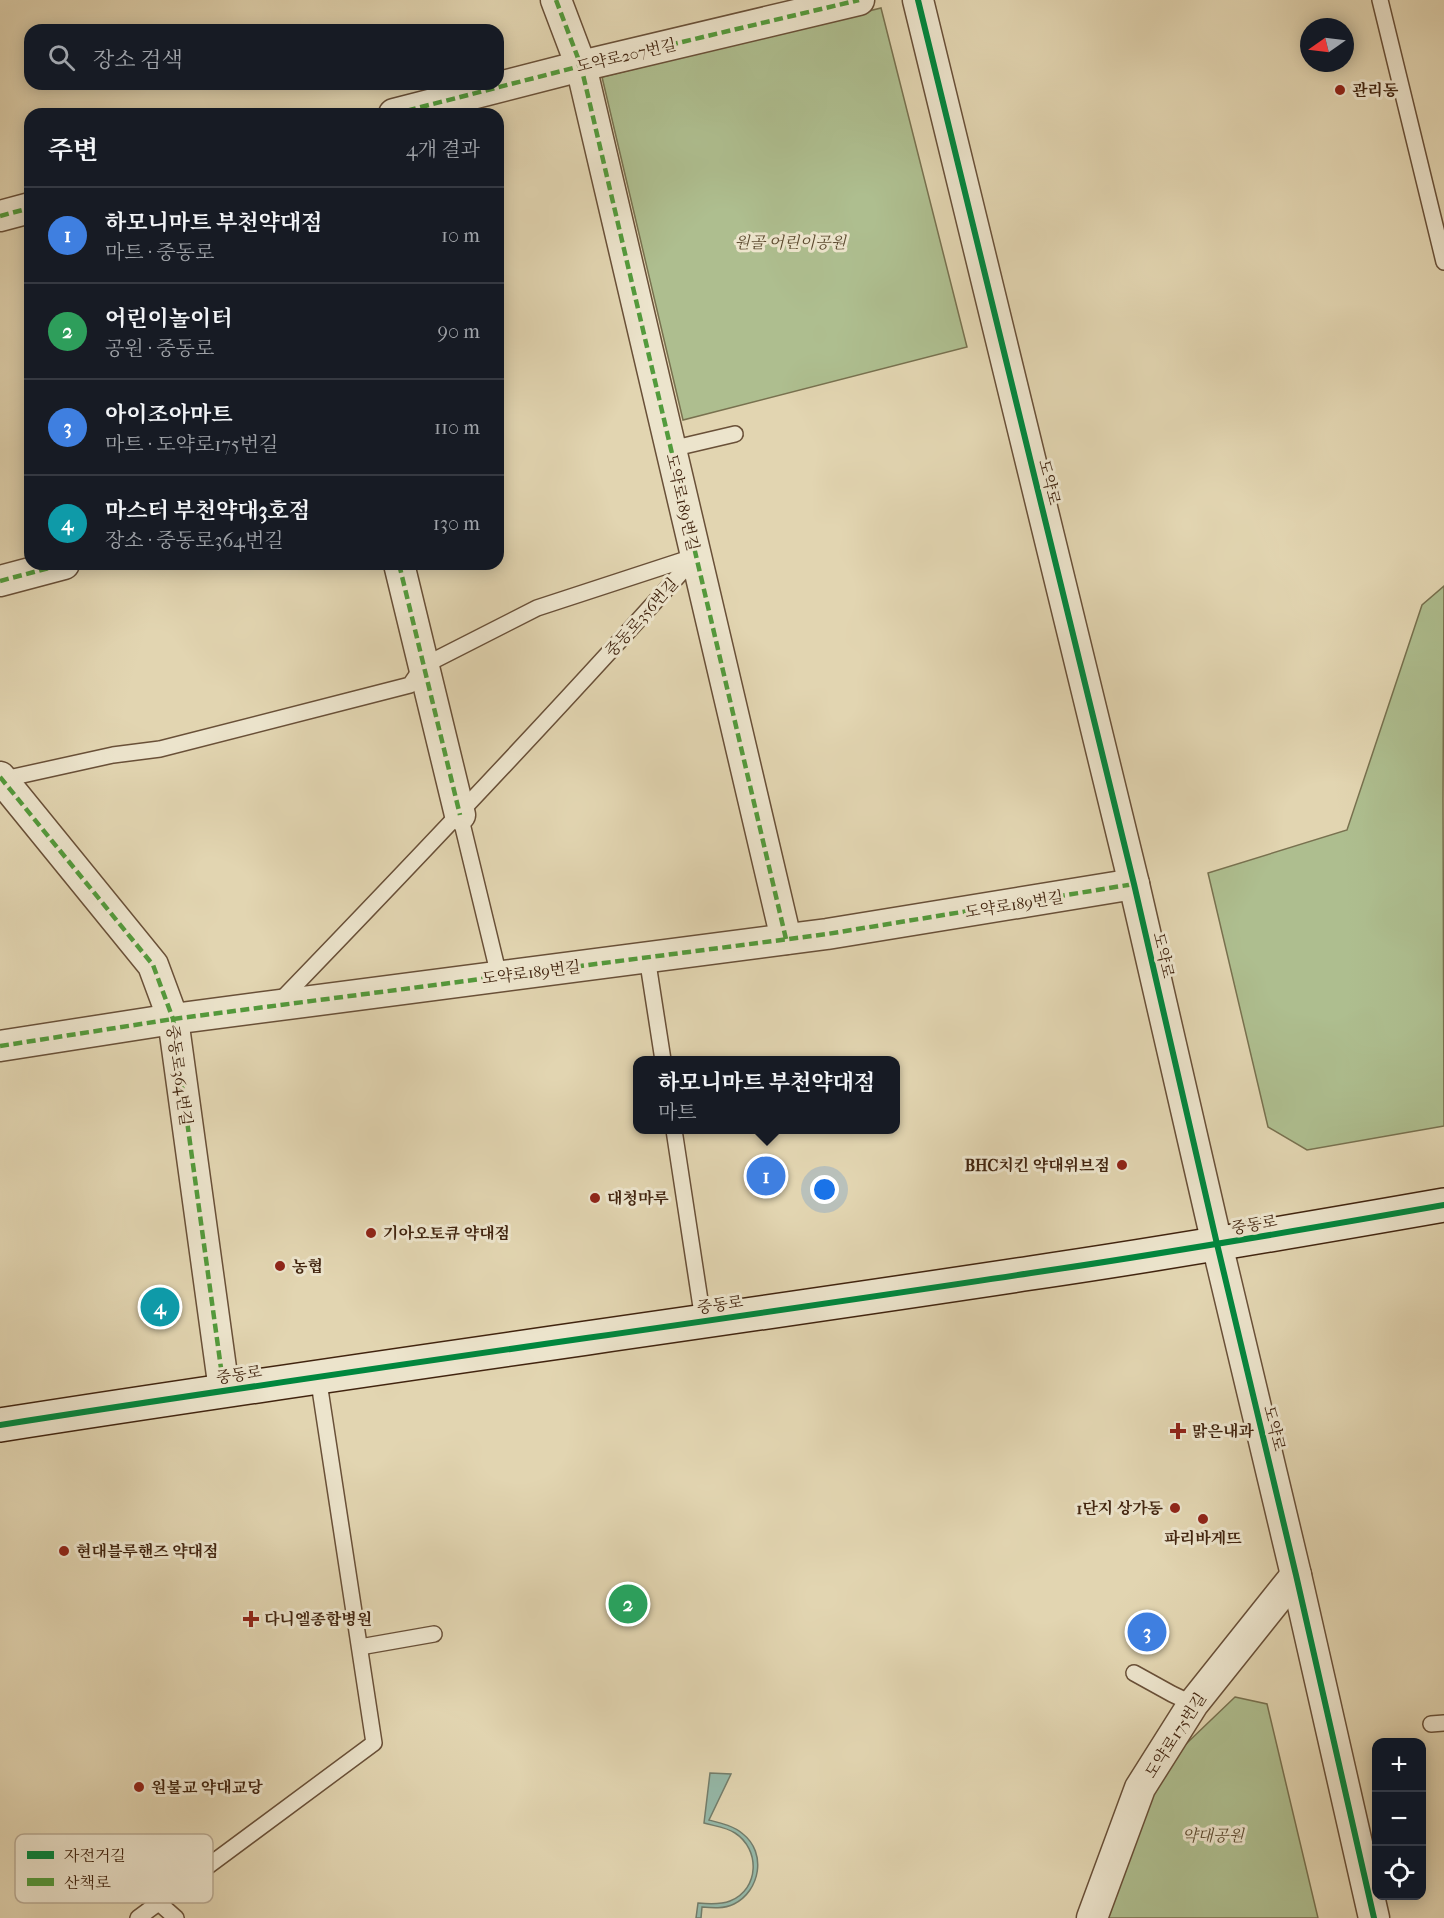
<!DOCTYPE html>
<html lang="ko">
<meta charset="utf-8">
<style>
body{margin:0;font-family:"IM FELL French Canon","Noto Serif KR",serif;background:#242831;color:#f1f3f6}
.controls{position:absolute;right:18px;bottom:18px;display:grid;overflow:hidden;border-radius:12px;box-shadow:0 3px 15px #0003}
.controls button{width:54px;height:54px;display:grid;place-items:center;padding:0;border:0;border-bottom:2px solid #363941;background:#171b24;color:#f1f3f6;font:30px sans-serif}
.compass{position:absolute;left:1300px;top:18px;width:54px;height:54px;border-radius:50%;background:#171b24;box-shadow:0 3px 15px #0003;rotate:256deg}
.you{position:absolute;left:825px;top:1190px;width:21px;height:21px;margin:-15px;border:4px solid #fff;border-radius:50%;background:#1a73e8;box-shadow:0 0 0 9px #1a73e833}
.badge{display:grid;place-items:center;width:39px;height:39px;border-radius:50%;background:#c59692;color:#fff;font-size:20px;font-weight:700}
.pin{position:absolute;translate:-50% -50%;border:3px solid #fff;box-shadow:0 2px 6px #0006}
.popup{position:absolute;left:633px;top:1056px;width:267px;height:78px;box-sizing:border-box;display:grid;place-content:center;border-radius:12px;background:#171b24;filter:drop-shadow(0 2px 4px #0005);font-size:20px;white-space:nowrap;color:#9ea1a6}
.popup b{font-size:22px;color:#f1f3f6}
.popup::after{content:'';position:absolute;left:50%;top:100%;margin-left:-12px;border:12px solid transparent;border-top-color:#171b24}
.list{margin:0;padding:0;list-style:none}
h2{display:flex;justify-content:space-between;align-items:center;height:78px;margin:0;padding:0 24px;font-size:26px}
h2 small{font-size:20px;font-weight:400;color:#9ea1a6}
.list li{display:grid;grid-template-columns:39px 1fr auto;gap:18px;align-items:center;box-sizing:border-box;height:96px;padding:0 24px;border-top:2px solid #363941}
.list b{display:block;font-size:22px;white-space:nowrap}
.list p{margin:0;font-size:20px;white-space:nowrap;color:#9ea1a6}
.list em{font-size:20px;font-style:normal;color:#9ea1a6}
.icon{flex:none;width:33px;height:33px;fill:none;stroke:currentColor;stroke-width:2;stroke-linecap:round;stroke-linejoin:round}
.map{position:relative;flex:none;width:1444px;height:1918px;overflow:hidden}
.search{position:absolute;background:#171b24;box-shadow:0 3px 15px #0003;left:24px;top:24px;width:480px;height:66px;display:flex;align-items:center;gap:15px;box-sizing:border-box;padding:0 21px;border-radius:18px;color:#9ea1a6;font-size:22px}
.panel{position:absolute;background:#171b24;box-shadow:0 3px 15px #0003;left:24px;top:108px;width:480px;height:462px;border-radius:18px}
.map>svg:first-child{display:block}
</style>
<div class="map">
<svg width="1444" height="1918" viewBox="0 0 1444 1918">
<rect width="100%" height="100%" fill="#e2d5b1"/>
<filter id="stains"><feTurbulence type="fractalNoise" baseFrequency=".00333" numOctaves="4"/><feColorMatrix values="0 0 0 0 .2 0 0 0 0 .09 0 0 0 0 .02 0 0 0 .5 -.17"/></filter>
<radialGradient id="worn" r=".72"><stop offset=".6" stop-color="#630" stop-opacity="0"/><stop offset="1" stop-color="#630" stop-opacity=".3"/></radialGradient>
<!-- green -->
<g fill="#aebe8f" stroke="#78714f" stroke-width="1.5">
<path d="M 881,8 L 967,347 L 683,420 L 602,77 Z"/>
<path d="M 1444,586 L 1443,799 L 1444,1126 L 1307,1150 L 1268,1127 L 1208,873 L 1347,830 L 1422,605 Z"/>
<path d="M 1235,1697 L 1267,1704 L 1318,1918 L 1092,1918 L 1140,1788 Z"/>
</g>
<!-- water -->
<path fill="#95b9a9" stroke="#737d6b" stroke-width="1.5" d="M 710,1773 L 731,1774 L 709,1820 C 721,1823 734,1826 743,1834 C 767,1853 760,1891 734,1904 C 724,1909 712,1908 702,1907 L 701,1918 L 696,1918 L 698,1903 C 708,1904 720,1905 730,1901 C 760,1889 760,1849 735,1833 C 726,1827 714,1826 704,1823 Z"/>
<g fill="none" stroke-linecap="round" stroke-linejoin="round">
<defs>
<g id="lane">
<path d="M 1380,0 L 1444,262"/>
<path d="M 671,449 L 735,434"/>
<path d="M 0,780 L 113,755 L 160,749 L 410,685 L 423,666 L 537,608 L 696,556"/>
<path d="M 460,815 L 499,976"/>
<path d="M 647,957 L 663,1060"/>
<path d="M 280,1001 C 421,855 561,708 696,556"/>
<path d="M 674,1130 L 703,1320"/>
<path d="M 360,1647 L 434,1634"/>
<path d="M 1134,1673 L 1172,1694 L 1193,1704"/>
<path d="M 1431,1724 L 1444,1723"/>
<path d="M 159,1903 L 176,1918"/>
<path d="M 138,1918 L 374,1743 L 318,1376"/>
</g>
<g id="street">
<path d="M 556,0 L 581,66 L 786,939"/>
<path d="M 918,0 L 1134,884 L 1217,1244 L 1296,1575 L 1374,1918"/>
<path d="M 394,114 L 581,66 L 859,0"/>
<path d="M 0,216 L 30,208"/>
<path d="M 399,564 L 460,815"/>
<path d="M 0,581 L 64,564"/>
<path d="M 0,777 L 153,965 L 173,1019 L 224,1390"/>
<path d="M 0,1046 L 173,1019 L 827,934 L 1134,884"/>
<path d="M 1092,1918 L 1140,1788 L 1193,1704 L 1296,1575"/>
</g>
<path id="secondary" d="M 0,1425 C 343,1371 688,1325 1031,1273 C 1169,1253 1307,1229 1444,1205"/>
</defs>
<!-- lane casing -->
<use href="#lane" stroke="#695038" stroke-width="18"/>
<!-- street casing -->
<use href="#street" stroke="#695038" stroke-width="33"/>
<!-- secondary casing -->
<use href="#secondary" stroke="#41240f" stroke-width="36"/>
<!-- lane -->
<use href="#lane" stroke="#ece4cc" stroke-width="15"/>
<!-- street -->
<use href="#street" stroke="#ece4cc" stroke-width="30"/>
<!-- secondary -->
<use href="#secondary" stroke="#ece4cc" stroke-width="33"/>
<!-- quiet -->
<g stroke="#539b3c" stroke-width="4.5" stroke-dasharray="9 4.5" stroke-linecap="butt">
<path d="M 556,0 L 581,66 L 786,939"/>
<path d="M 394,114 L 581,66 L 859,0"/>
<path d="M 0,216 L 30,208"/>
<path d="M 399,564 L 460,815"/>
<path d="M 0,581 L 64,564"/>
<path d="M 0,777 L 153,965 L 173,1019 L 224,1390"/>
<path d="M 0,1046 L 173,1019 L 827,934 L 1134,884"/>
</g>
<defs>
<g id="cycleway">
<path d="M 918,0 L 1134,884 L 1217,1244 L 1296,1575 L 1374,1918"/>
<path d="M 0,1425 C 343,1371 688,1325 1031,1273 C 1169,1253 1307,1229 1444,1205"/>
</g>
</defs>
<!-- cycleway casing -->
<use href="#cycleway" stroke="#ece4cc" stroke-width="10"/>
<!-- cycleway -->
<use href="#cycleway" stroke="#00873e" stroke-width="6"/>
</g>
<!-- markers -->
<g fill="#8f2418" stroke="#ece4cc" stroke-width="2">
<circle cx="1340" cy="90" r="6"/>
<circle cx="1122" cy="1165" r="6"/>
<circle cx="595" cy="1198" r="6"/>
<circle cx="371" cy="1233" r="6"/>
<circle cx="280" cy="1266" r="6"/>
<path d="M1175 1422h6v6h6v6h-6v6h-6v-6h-6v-6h6z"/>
<circle cx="1175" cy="1508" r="6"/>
<circle cx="1203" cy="1519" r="6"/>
<circle cx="64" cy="1551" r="6"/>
<path d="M248 1610h6v6h6v6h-6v6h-6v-6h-6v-6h6z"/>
<circle cx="139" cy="1787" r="6"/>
</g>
<g text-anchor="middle" stroke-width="6" stroke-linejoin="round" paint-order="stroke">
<!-- street labels -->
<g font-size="16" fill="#41240f" stroke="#ece4cc">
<text transform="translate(626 55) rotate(-13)" y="6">도약로207번길</text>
<text transform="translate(1050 482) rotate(76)" y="6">도약로</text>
<text transform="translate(683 502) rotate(77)" y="6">도약로189번길</text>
<text transform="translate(641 617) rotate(-48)" y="6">중동로356번길</text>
<text transform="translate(1014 904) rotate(-9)" y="6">도약로189번길</text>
<text transform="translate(1164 955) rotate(77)" y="6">도약로</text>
<text transform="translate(531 972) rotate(-7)" y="6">도약로189번길</text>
<text transform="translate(180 1075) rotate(82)" y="6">중동로364번길</text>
<text transform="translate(1254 1224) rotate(-10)" y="6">중동로</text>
<text transform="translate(720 1304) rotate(-8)" y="6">중동로</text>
<text transform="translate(239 1374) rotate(-9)" y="6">중동로</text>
<text transform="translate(1275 1428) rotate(76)" y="6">도약로</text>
<text transform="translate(1175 1735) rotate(-57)" y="6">도약로175번길</text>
</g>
<!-- poi labels -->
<g font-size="16" font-weight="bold" fill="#41240f" stroke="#ece4cc" text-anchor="start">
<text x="1352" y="96">관리동</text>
<text x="1110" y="1171" text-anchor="end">BHC치킨 약대위브점</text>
<text x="607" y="1204">대청마루</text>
<text x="383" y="1239">기아오토큐 약대점</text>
<text x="292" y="1272">농협</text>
<text x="1192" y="1437">맑은내과</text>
<text x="1163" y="1514" text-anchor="end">1단지 상가동</text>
<text x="1203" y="1544" text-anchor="middle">파리바게뜨</text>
<text x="76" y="1557">현대블루핸즈 약대점</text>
<text x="264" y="1625">다니엘종합병원</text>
<text x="151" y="1793">원불교 약대교당</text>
</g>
<!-- park labels -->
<g font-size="16" font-style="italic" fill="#5c4a2f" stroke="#ece4cc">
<text x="790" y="248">원골 어린이공원</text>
<text x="1213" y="1841">약대공원</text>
</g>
</g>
<!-- legend -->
<rect x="15" y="1834" width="198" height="69" rx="9" fill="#ece4cc" stroke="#b9aa93" stroke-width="1.5"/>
<rect x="27" y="1851" width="27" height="8" fill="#00873e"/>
<rect x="27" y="1878" width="27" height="8" fill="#539b3c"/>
<g font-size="16" fill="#41240f">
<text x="64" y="1861">자전거길</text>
<text x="64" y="1888">산책로</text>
</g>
<rect width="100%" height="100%" filter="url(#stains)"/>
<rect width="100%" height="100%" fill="url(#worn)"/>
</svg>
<div class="controls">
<button>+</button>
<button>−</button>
<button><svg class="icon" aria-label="locate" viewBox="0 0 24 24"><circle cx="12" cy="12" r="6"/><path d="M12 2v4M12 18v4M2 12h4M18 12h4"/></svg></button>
</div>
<svg class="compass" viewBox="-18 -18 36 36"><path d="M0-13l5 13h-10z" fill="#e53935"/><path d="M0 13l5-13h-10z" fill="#9ea1a6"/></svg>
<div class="you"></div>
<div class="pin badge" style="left:766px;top:1176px;background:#3f7fe0">1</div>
<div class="popup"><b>하모니마트 부천약대점</b>마트</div>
<div class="pin badge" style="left:628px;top:1604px;background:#2e9e5b">2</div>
<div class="pin badge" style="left:1147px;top:1632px;background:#3f7fe0">3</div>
<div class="pin badge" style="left:160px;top:1307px;background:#0f9aa8">4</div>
<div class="search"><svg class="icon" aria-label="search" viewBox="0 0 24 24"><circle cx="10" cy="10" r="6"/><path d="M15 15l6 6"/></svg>장소 검색</div>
<section class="panel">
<h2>주변<small>4개 결과</small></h2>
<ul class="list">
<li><span class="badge" style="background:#3f7fe0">1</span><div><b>하모니마트 부천약대점</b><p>마트 · 중동로</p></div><em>10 m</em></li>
<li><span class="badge" style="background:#2e9e5b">2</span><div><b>어린이놀이터</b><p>공원 · 중동로</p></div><em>90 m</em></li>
<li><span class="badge" style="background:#3f7fe0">3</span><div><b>아이조아마트</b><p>마트 · 도약로175번길</p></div><em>110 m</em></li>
<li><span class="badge" style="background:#0f9aa8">4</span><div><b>마스터 부천약대3호점</b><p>장소 · 중동로364번길</p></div><em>130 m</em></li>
</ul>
</section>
</div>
